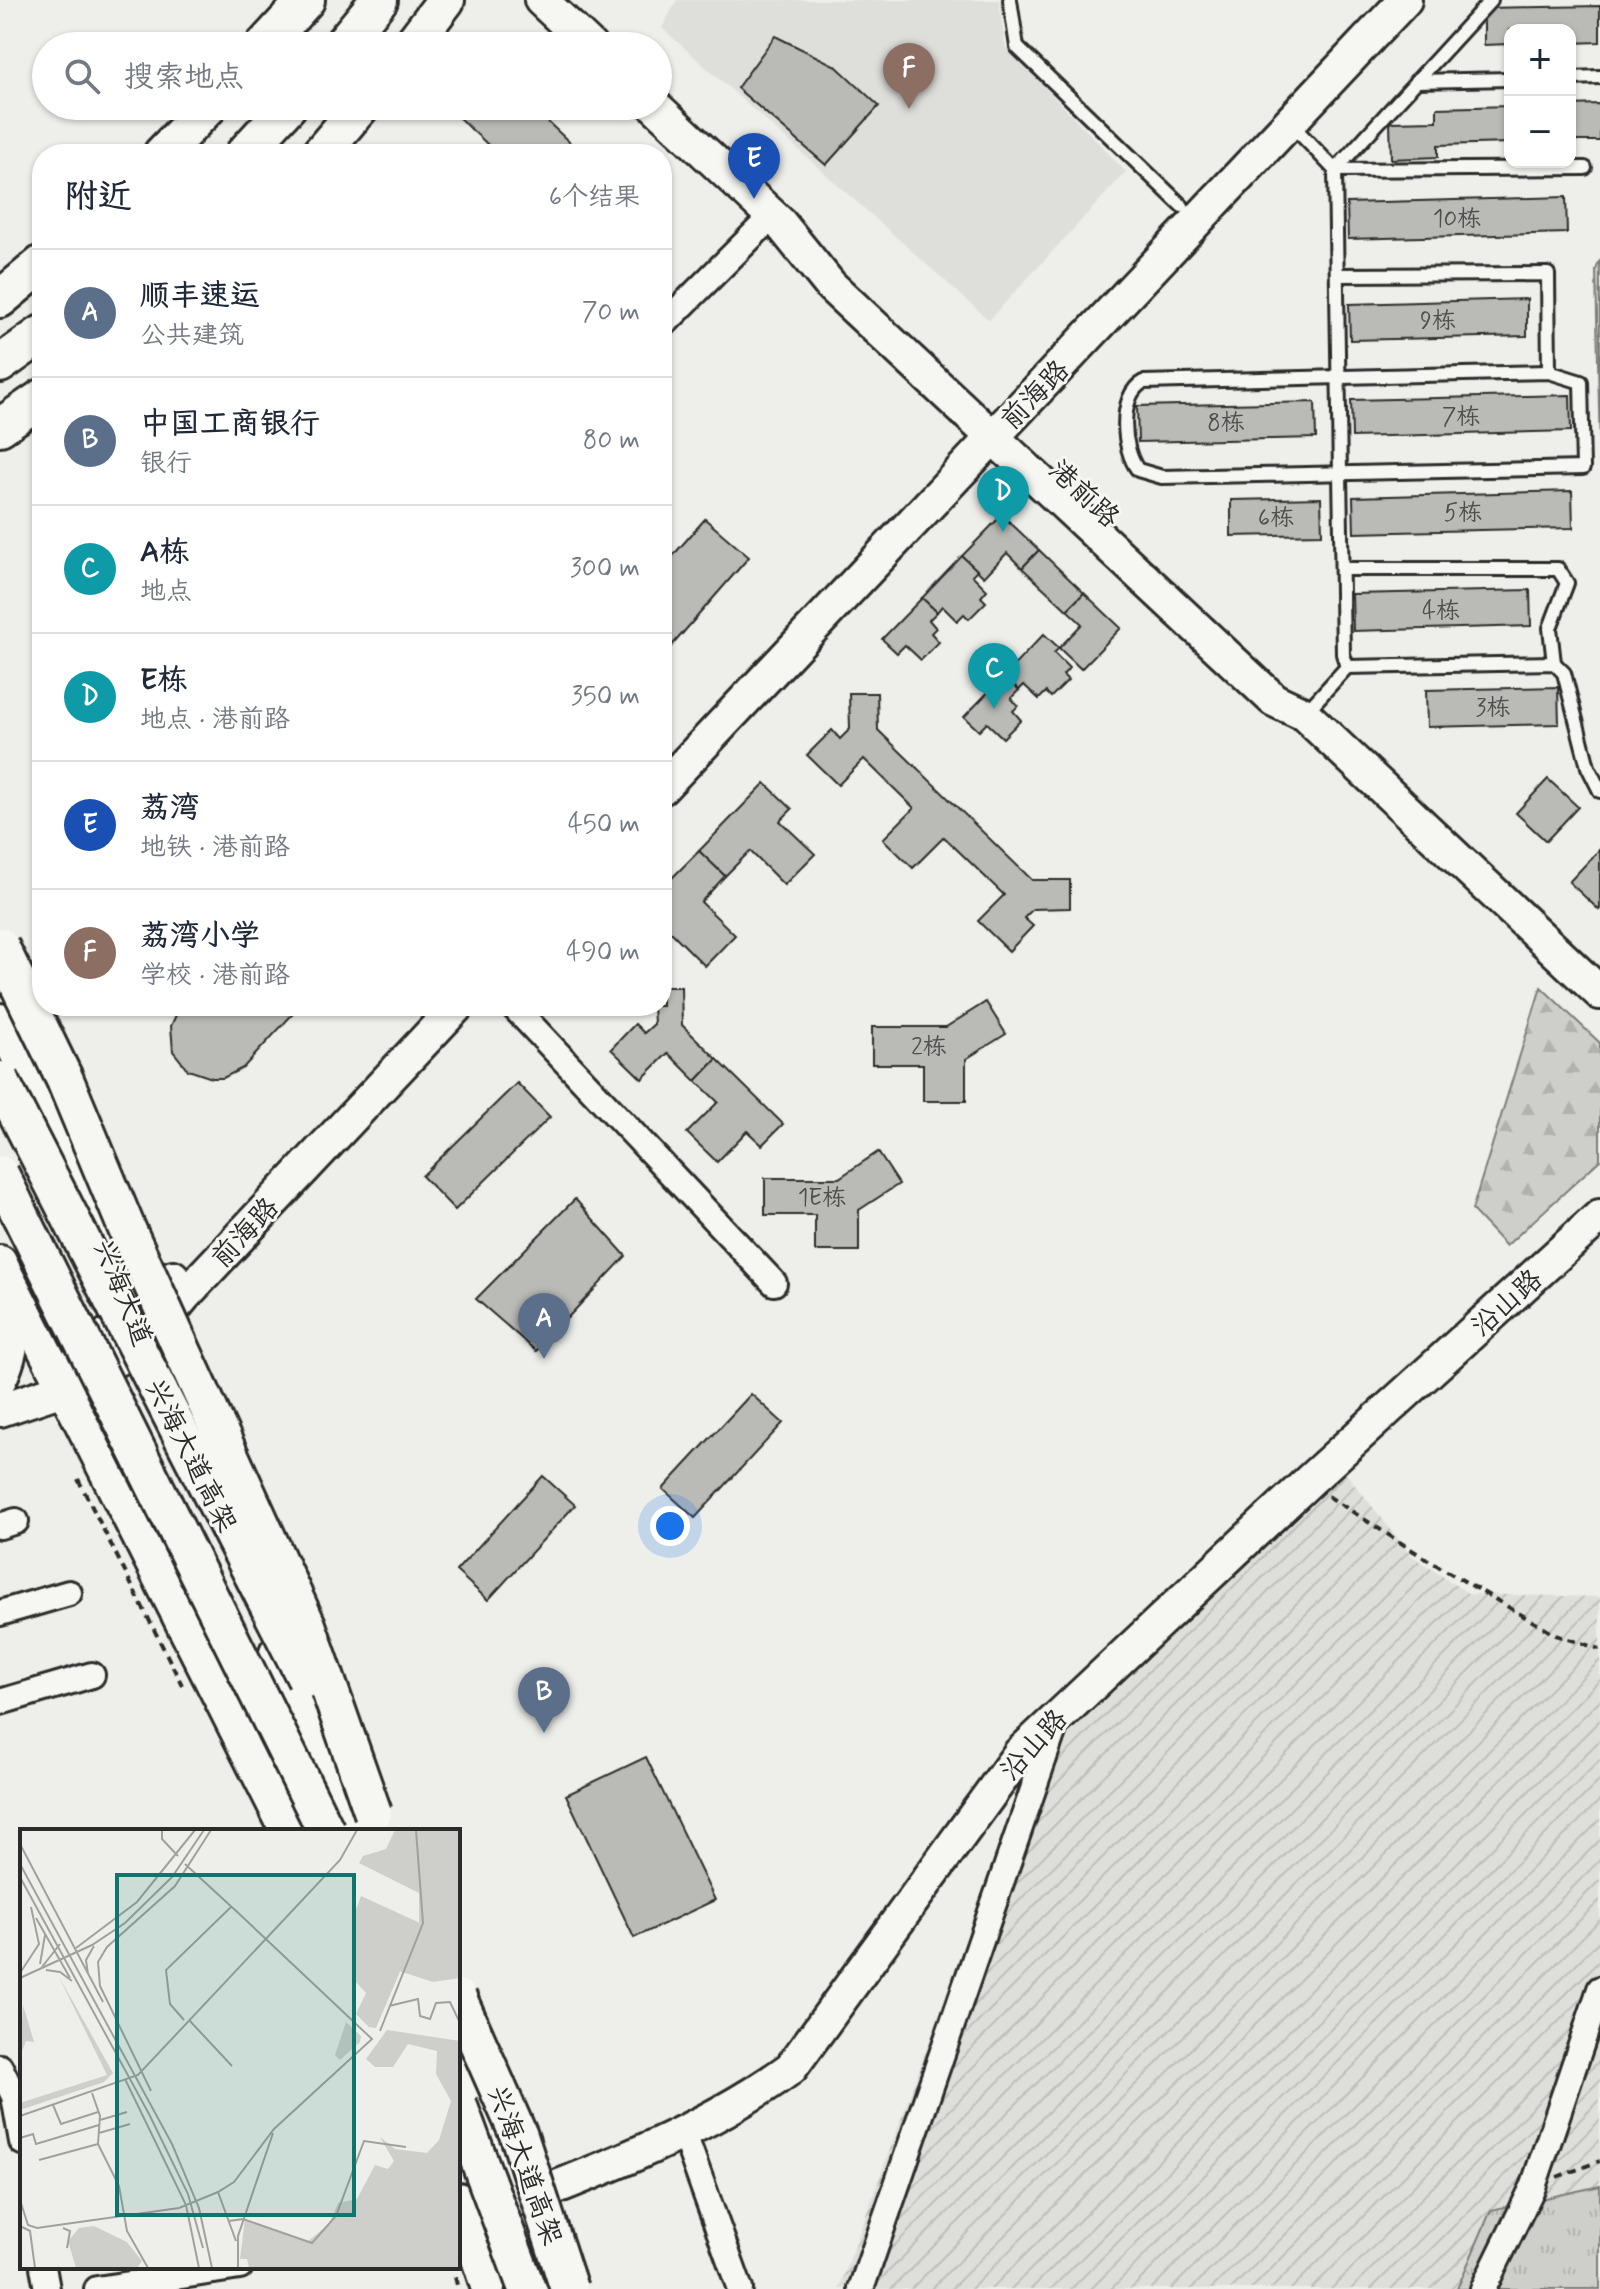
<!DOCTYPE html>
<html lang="zh">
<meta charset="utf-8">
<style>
body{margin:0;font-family:Mynerve,"LXGW WenKai TC",sans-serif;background:#f6f6f7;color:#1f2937}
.controls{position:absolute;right:24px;top:24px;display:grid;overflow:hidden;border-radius:16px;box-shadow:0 2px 6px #0004}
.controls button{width:72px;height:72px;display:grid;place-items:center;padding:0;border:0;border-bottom:2px solid #e0e1e3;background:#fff;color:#1f2937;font:40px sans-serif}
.you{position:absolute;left:670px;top:1526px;width:28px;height:28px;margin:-20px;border:6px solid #fff;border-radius:50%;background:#1a73e8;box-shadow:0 0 0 12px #1a73e833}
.badge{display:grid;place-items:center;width:52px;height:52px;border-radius:50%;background:#2b2b2b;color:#fff;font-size:26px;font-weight:700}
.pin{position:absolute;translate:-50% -66px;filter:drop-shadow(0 2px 4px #0008)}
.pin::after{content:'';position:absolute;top:42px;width:28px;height:24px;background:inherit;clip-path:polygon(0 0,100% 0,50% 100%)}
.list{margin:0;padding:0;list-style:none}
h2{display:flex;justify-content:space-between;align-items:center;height:104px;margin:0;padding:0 32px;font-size:34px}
h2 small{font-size:26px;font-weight:400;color:#747a83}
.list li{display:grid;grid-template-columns:52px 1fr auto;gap:24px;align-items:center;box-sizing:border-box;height:128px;padding:0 32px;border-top:2px solid #e0e1e3}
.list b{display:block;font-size:30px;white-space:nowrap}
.list p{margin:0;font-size:26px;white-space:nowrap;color:#747a83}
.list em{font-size:26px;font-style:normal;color:#747a83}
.icon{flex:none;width:44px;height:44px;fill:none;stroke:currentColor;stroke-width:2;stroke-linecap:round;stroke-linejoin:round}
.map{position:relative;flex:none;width:1600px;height:2289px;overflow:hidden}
.search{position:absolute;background:#fff;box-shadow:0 2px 6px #0004;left:32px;top:32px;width:640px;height:88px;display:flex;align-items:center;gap:20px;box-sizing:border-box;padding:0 28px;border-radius:44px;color:#747a83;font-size:30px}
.panel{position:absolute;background:#fff;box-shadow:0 2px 6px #0004;left:32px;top:144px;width:640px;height:872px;border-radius:32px}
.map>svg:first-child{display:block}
</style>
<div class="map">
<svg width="1600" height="2289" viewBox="0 0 1600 2289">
<defs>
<pattern id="industrial-furrows" width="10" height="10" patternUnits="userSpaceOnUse" patternTransform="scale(2)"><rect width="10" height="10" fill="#dededb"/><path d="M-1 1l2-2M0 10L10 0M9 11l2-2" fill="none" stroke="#bfbfbc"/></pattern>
<pattern id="forest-firs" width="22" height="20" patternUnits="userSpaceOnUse" patternTransform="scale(2)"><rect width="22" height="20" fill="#cececa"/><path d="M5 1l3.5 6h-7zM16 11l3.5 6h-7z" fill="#b1b1ae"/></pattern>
<pattern id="park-tufts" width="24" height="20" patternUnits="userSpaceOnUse" patternTransform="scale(2)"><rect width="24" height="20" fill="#cececa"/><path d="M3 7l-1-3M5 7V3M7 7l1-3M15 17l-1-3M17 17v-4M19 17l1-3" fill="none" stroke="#b1b1ae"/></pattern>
</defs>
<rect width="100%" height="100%" fill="#eeeeea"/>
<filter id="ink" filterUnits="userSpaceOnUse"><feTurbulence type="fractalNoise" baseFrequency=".0125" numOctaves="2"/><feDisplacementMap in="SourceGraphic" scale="16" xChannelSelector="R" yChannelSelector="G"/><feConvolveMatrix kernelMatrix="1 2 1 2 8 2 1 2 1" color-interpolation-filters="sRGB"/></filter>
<g filter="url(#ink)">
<!-- built -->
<path fill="#dededb" d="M 677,0 L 999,0 L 1005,46 L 1126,172 L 989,320 L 662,28 Z"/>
<!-- industrial -->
<path fill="url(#industrial-furrows)" d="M 1345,1472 L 1411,1555 L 1469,1594 L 1600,1597 L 1600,2186 L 1491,2210 L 1457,2289 L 839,2289 L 1018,1799 L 1042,1749 L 1194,1603 Z"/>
<!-- forest -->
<g fill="url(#forest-firs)" stroke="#7c7c7a" stroke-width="2">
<path d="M 1600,260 L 1600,454 L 1596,270 Z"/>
<path d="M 1541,987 L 1600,1043 L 1600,1160 L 1506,1246 L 1472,1210 Z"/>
</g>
<!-- park -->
<path fill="url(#park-tufts)" stroke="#7c7c7a" stroke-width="2" d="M 1600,2186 L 1600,2289 L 1457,2289 L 1491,2210 Z"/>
<!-- building -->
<g fill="#babab7" stroke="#2b2b2b" stroke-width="2">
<path d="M 1600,6 L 1600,42 L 1570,43 L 1570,30 L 1510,30 L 1510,44 L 1484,45 L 1484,8 Z"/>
<path d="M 775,36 L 836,66 L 879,106 L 826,165 L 737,88 Z"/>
<path d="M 1600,104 L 1600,141 L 1570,141 L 1570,105 Z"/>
<path d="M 468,106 L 531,106 L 582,154 L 498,154 L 458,117 Z"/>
<path d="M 1510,106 L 1510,143 L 1438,145 L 1438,157 L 1391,159 L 1390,122 L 1437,121 L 1437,108 Z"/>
<path d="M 1566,197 L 1567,233 L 1348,239 L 1347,203 Z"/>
<path d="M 1527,299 L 1527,336 L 1350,340 L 1349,304 Z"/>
<path d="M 1570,395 L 1571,431 L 1352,437 L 1351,400 Z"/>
<path d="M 1315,402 L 1316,438 L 1138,442 L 1137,406 Z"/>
<path d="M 662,471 L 671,480 L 662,489 Z"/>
<path d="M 1572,491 L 1573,528 L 1354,533 L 1353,497 Z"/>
<path d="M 1321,498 L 1322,534 L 1231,536 L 1231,500 Z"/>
<path d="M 1002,515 L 1039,550 L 1022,568 L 1007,553 L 984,577 L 962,556 Z"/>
<path d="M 705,519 L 749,557 L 662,657 L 662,568 Z"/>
<path d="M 1039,550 L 1084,593 L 1067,610 L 1022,568 Z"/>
<path d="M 962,556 L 977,570 L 972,575 L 987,590 L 981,597 L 986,602 L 969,619 L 964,614 L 957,621 L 942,606 L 937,612 L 922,598 Z"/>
<path d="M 1530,590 L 1531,626 L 1353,631 L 1352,594 Z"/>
<path d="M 1084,593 L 1121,628 L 1081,669 L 1059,648 L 1082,624 L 1067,610 Z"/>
<path d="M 922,598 L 937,612 L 929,620 L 936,628 L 931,633 L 939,642 L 921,660 L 905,645 L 897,653 L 882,639 Z"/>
<path d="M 1044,634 L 1059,648 L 1054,653 L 1069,668 L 1063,675 L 1068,680 L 1051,697 L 1046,692 L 1039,699 L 1024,685 L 1019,690 L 1004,676 Z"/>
<path d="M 1004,676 L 1019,690 L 1011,698 L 1018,706 L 1013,711 L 1021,720 L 1003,738 L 987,723 L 979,731 L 964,717 Z"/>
<path d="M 1558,687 L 1559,724 L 1427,727 L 1426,690 Z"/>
<path d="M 849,693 L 877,693 L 878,730 L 1032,880 L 1070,880 L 1070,908 L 1033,909 L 1024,918 L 1033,926 L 1009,951 L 978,921 L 1004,895 L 944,837 L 913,868 L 883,839 L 914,808 L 864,759 L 838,785 L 807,755 L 832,730 L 840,739 L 850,729 Z"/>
<path d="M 1548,779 L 1578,807 L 1546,841 L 1516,813 Z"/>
<path d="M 765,783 L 792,809 L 780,821 L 815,854 L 784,885 L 750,851 L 725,876 L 699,851 Z"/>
<path d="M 1600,849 L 1600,909 L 1599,910 L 1569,882 Z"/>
<path d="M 699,851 L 725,876 L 701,902 L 735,935 L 705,966 L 671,932 L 662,941 L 662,888 Z"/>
<path d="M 662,987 L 681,987 L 682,1025 L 717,1059 L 696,1081 L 668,1053 L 642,1079 L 611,1049 L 635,1024 L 644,1033 L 654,1024 L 653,1006 L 662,1006 Z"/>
<path d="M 986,1002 L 1006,1034 L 966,1059 L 966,1101 L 923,1101 L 923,1064 L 872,1064 L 872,1027 L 946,1027 Z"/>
<path d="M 170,1006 L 180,1006 L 175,1014 L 166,1011 Z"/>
<path d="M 180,1006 L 300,1006 L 243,1068 L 223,1078 L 212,1078 L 188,1070 L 173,1051 L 171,1026 Z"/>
<path d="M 717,1059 L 783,1124 L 762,1145 L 747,1131 L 717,1162 L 687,1133 L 718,1102 L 696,1081 Z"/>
<path d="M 517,1083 L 550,1117 L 455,1210 L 422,1176 Z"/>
<path d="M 878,1152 L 899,1184 L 859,1210 L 859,1251 L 815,1251 L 815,1215 L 765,1215 L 765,1178 L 839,1178 Z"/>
<path d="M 575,1199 L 626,1256 L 536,1351 L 476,1299 Z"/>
<path d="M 751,1394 L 783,1423 L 695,1518 L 663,1489 Z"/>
<path d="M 543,1476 L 575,1505 L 488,1600 L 456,1571 Z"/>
<path d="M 646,1757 L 715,1900 L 634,1938 L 566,1795 Z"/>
</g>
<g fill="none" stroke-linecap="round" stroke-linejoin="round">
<defs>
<g id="lane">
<path d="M 1010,0 L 1017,47 L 1182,206"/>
<path d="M 1570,78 L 1600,77"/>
<path d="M 1416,81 L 1510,79"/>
<path d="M 1290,123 L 1335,170 L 1343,654 L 1347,667 L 1554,663 L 1564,673 L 1588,767 L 1600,791"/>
<path d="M 1335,170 L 1585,168"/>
<path d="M 1335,170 L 1491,0"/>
<path d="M 1337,275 L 1548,274 L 1549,372"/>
<path d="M 1549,372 L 1581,382 L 1583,468 L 1162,477 L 1138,470 C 1122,450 1118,395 1143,382 Z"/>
<path d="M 1342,569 L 1558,569 L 1567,583 L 1550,628 L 1554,663"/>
<path d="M 1306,712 L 1347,667"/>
</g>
<g id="street">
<path d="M 662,326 L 772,216"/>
<path d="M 513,1006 L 774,1283"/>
<path d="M 0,1526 L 16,1521"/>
<path d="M 0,1613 L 69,1593"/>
<path d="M 0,1702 L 92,1675"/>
<path d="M 0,2067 L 14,2096 L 22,2142"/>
<path d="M 683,2131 L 740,2289"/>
<path d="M 43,2267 L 47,2289"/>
<path d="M 97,2289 L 240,2267"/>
<path d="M 861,2289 L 1056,1723"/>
<path d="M 1483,2289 L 1533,2187 L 1600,1989"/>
</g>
<g id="secondary">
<path d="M 541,0 L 590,46"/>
<path d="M 655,106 L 780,223 L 831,286 L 1274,700 L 1304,714 L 1600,993"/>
<path d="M 662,788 L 1405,0"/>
<path d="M 0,1020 L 54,1131 L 123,1288"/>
<path d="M 0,1262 L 287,1831"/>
<path d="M 70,1368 L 173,1277"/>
<path d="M 0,1379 C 14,1351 16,1322 11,1292"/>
<path d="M 0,1410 L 66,1388 L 145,1343 L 184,1296 L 457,1006"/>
<path d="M 276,1652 L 358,1831"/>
<path d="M 458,2050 L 503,2150 L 549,2289"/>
<path d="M 458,2199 L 488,2289"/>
<path d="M 467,2222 C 575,2180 698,2136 791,2068 L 1020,1753 L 1310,1480 L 1600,1216"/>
</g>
<g id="primary">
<path d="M 264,46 L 306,0"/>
<path d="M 341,46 L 379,0"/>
<path d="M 411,46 L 446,0"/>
<path d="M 162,154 L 209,106"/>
<path d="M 244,154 L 288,106"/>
<path d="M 320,154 L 361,106"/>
<path d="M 0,299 L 42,264"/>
<path d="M 0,364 L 42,334"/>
<path d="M 0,427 L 42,398"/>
</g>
</defs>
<!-- lane casing -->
<use href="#lane" stroke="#2b2b2b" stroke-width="18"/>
<!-- street casing -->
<use href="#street" stroke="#2b2b2b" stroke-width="30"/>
<!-- secondary casing -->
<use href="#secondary" stroke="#2b2b2b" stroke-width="38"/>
<!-- primary casing -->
<use href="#primary" stroke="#2b2b2b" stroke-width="42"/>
<!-- path -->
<g stroke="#2b2b2b" stroke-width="4" stroke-dasharray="8 6" stroke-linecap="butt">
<path d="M 78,1479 L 182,1685"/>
<path d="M 1328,1496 L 1423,1557 L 1556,1635 L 1600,1649"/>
<path d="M 1557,2177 L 1600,2161"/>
<path d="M 455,2277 L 458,2289"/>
</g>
<!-- lane -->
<use href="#lane" stroke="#f6f6f2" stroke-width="12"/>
<!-- street -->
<use href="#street" stroke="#f6f6f2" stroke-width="24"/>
<!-- secondary -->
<use href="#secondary" stroke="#f6f6f2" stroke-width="32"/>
<!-- primary -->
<use href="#primary" stroke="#f6f6f2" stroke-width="36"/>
<defs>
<g id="primary-bridge">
<path d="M 0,946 L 65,1080 L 127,1229 L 307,1625 L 373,1813"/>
<path d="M 0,1080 L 306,1679"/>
<path d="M 0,1174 L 326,1831"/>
<path d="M 458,1998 L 519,2136 L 569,2289"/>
<path d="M 458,2104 L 527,2289"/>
</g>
</defs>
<!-- primary-bridge casing -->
<use href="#primary-bridge" stroke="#2b2b2b" stroke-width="42" stroke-linecap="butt"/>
<!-- primary-bridge -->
<use href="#primary-bridge" stroke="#f6f6f2" stroke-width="36"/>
</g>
</g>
<g text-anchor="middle" stroke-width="6" stroke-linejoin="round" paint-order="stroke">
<!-- number labels -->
<g font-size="24" fill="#4f4f4e">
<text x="1457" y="226">10栋</text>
<text x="1438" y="328">9栋</text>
<text x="1461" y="424">7栋</text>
<text x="1226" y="430">8栋</text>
<text x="1463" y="520">5栋</text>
<text x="1276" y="525">6栋</text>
<text x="1441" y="618">4栋</text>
<text x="1493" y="715">3栋</text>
<text x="929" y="1054">2栋</text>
<text x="822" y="1205">1E栋</text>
</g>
<!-- street labels -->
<g font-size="28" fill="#2b2b2b" stroke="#f6f6f2">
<text transform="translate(1034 394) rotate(-46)" y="10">前海路</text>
<text transform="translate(1085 493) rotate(43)" y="10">港前路</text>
<text transform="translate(244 1232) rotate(-47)" y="10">前海路</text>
<text transform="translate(124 1292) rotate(68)" y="10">兴海大道</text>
<text transform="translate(1506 1302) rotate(-42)" y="10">沿山路</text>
<text transform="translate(192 1455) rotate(63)" y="10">兴海大道高架</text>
<text transform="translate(1033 1744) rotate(-48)" y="10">沿山路</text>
<text transform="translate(526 2165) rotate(70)" y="10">兴海大道高架</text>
</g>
</g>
<!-- overview -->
<g transform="translate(20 1829)">
<rect width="440" height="440" fill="#eeeeea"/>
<path d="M 3,176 L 14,213 L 6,212 L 0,227 Z" fill="#cececa"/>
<path d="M 440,1 L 356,199 L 349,198 L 336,185 L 346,164 L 335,152 L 334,86 L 341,67 L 400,94 ZM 39,148 L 93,244 L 84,253 L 0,281 L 0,274 L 87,246 ZM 326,193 L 341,207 L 340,213 L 320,231 L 315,226 ZM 74,397 L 107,413 L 122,432 L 117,439 L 56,439 L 48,412 L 59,399 Z" fill="#cececa"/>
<path d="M 375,1 L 440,1 L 440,149 L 413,153 L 379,142 L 399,94 L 399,64 L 339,34 L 343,27 L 366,20 ZM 367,201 L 440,212 L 440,439 L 229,439 L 227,430 L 220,430 L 225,390 L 287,413 L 309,395 L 318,374 L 337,370 L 355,336 L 368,340 L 374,332 L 360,308 L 375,320 L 407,324 L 419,311 L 431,272 L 416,245 L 417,222 L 388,215 L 373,238 L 355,238 L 346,230 Z" fill="#cececa"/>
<path fill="none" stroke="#a0a09e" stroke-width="2" d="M 142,1 L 142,10 L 158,27M 0,15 L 83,173M 0,35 L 152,315 L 179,379 L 192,439M 165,35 L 215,81M 0,48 L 129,285 L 168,365 L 183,419M 16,89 L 50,149M 56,119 L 117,73 L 175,1M 20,135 L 25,106M 22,138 L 40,115M 26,141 L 40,143 L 52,152M 0,144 L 19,115 L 11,78M 68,145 L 66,131 L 74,117M 0,149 L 72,116 L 105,94 L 152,48 L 184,1M 369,177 L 398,170 L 400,187 L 410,190 L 416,174 L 430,173 L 440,194M 164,191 L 150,175 L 146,141 L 211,78M 169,191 L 212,237M 360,202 L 403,94 L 396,1M 105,250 L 166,376 L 179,439M 131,262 L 80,157 L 78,133 L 87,118 L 155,57 L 191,1M 72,264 L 80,287 L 78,315 L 99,357 L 107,402 L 128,439M 33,276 L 41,295 L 78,283M 0,287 L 118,246 L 320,31 L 337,1M 80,291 L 107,283M 79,304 L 110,295M 0,309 L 13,305 L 16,315 L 79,296M 19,331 L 78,315M 198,363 L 216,412M 0,371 L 8,396 L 17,399 L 159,379 L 198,363 L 214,353 L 254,300 L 352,210 L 213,79M 209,392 L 223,390 L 292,414 L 316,387 L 344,312 L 386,318M 0,397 L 10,402 L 15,439M 43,399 L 50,402 L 47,419M 218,439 L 218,407 L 253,304"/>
<path fill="#0f766e" fill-opacity="0.15" stroke="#0f766e" stroke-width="4" d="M 97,46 L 334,46 L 334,386 L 97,386 Z"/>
<rect width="440" height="440" fill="none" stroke="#2b2b2b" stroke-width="4"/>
</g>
</svg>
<div class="controls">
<button>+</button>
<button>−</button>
</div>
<div class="you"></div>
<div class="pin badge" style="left:544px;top:1359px;background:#5c6f8a">A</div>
<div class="pin badge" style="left:544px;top:1733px;background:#5c6f8a">B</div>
<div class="pin badge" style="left:994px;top:709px;background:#0f9aa8">C</div>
<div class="pin badge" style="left:1003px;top:532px;background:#0f9aa8">D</div>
<div class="pin badge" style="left:754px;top:199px;background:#1a4fb4">E</div>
<div class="pin badge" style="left:909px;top:109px;background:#8d6e63">F</div>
<div class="search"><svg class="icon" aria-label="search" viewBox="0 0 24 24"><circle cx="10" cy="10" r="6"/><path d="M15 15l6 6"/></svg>搜索地点</div>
<section class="panel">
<h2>附近<small>6个结果</small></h2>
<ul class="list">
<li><span class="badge" style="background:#5c6f8a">A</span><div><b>顺丰速运</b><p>公共建筑</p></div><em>70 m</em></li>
<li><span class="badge" style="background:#5c6f8a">B</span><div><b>中国工商银行</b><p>银行</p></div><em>80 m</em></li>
<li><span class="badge" style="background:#0f9aa8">C</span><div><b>A栋</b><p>地点</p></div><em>300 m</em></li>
<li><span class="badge" style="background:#0f9aa8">D</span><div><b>E栋</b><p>地点 · 港前路</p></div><em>350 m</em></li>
<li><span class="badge" style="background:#1a4fb4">E</span><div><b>荔湾</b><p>地铁 · 港前路</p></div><em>450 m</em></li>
<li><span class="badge" style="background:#8d6e63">F</span><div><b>荔湾小学</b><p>学校 · 港前路</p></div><em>490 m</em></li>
</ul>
</section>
</div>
